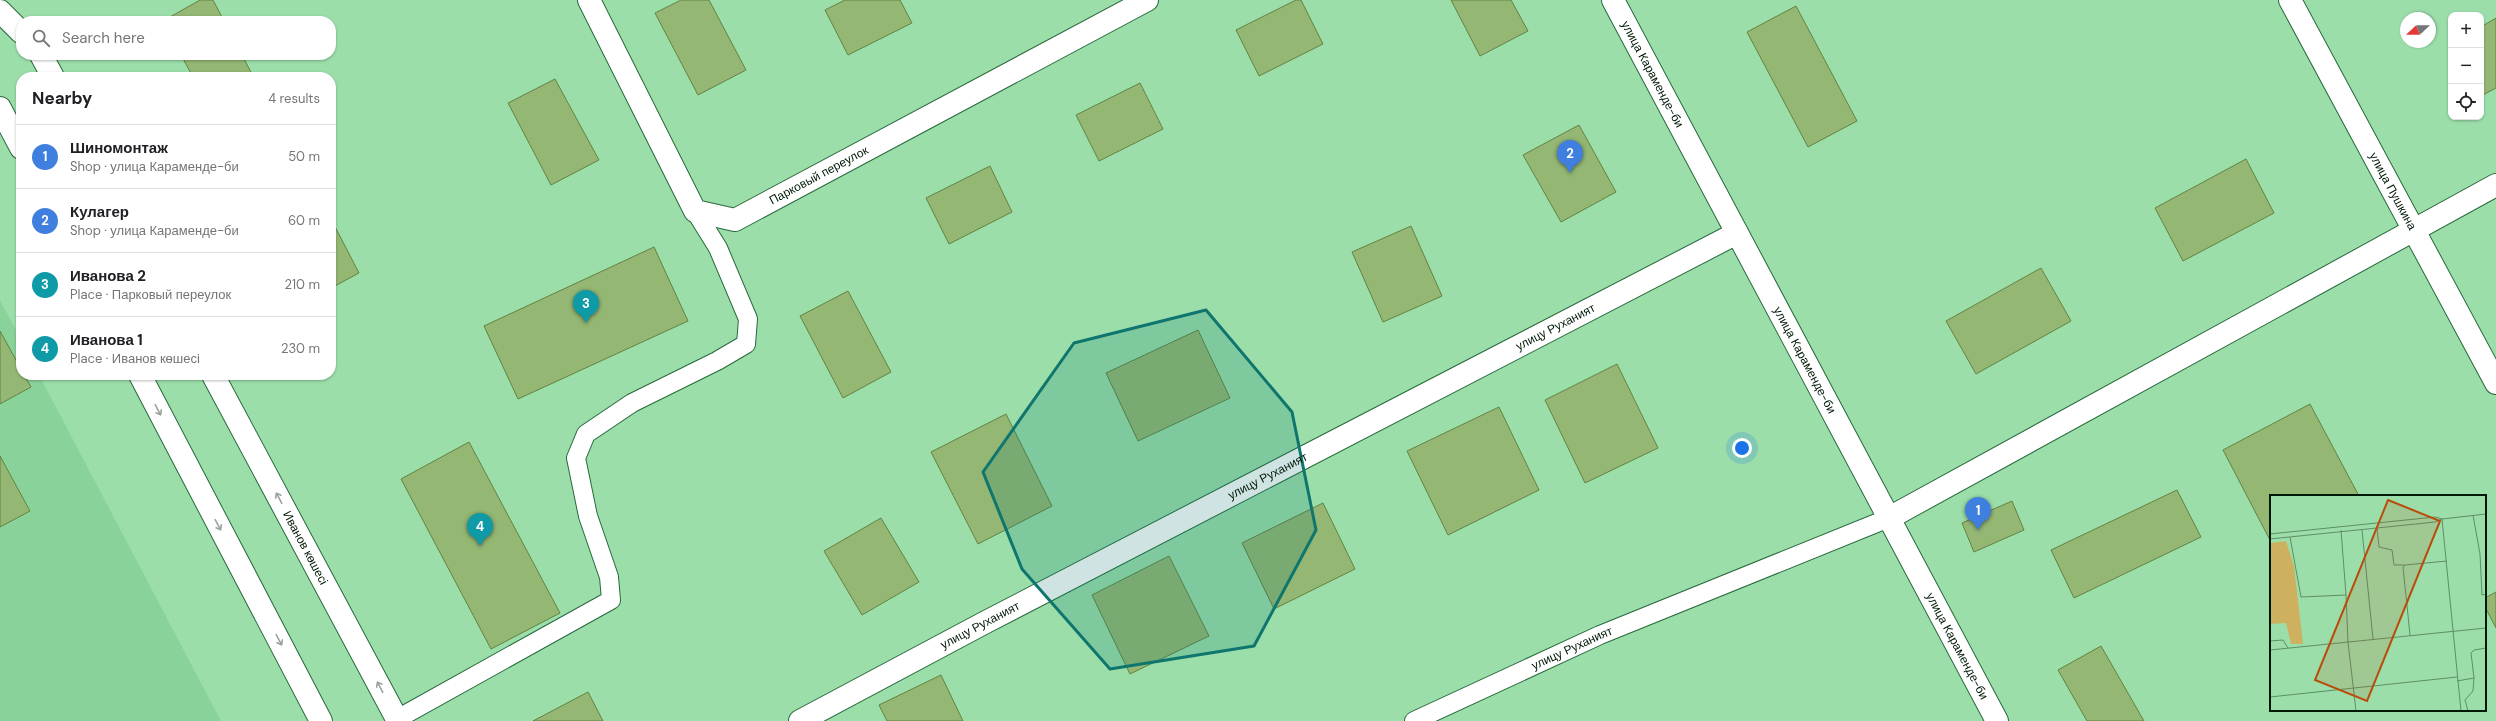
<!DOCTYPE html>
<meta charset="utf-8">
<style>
body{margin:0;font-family:"DM Sans",sans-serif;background:#f2f2f2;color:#202124}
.controls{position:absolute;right:12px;top:12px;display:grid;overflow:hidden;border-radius:8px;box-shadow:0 1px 3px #0004}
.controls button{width:36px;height:36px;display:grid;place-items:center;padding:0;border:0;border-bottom:1px solid #e0e0e0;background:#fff;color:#202124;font:20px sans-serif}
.compass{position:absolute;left:2400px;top:12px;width:36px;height:36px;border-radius:50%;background:#fff;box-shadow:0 1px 3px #0004;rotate:248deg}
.you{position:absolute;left:1742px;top:448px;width:14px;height:14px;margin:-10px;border:3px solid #fff;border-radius:50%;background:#1a73e8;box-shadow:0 0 0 6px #1a73e833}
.badge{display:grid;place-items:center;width:26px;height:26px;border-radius:50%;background:#2563eb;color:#fff;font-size:13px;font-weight:700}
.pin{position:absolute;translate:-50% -33px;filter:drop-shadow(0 1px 2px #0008)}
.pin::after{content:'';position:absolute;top:21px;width:14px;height:12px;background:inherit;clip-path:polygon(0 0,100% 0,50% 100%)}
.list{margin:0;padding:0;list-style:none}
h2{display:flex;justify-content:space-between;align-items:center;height:52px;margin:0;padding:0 16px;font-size:17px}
h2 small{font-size:13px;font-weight:400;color:#757577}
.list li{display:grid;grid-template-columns:26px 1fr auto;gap:12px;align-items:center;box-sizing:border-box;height:64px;padding:0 16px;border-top:1px solid #e0e0e0}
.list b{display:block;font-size:15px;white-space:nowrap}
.list p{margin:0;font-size:13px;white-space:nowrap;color:#757577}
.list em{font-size:13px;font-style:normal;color:#757577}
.icon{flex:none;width:22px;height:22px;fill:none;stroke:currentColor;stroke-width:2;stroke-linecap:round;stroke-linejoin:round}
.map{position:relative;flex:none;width:2496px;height:721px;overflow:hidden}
.search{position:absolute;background:#fff;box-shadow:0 1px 3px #0004;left:16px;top:16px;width:320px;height:44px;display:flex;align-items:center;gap:10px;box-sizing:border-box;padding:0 14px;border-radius:16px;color:#757577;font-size:15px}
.panel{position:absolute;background:#fff;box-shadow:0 1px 3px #0004;left:16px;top:72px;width:320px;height:308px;border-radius:16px}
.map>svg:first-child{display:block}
</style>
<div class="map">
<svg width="2496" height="721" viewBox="0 0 2496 721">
<rect width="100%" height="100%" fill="#9bdeaa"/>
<!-- built -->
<path fill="#89d39a" d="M 0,300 L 21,340 L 21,375 L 39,375 L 221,721 L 0,721 Z"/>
<!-- building -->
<g fill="#94b774" stroke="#628341">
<path d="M 200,0 L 213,0 L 224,21 L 163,21 Z"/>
<path d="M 681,0 L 709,0 L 746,70 L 698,95 L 655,13 Z"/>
<path d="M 845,0 L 900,0 L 912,23 L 848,55 L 825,10 Z"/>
<path d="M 1296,0 L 1301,0 L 1323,44 L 1259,76 L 1236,30 Z"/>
<path d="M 1451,0 L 1511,0 L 1528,31 L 1480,56 Z"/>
<path d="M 1796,6 L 1857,121 L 1808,147 L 1747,32 Z"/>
<path d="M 2496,18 L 2496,88 L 2481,96 L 2481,27 Z"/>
<path d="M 181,55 L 242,55 L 253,76 L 193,77 Z"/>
<path d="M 555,79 L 599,160 L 551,185 L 508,103 Z"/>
<path d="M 1140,83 L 1163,129 L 1099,161 L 1076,115 Z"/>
<path d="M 1579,125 L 1616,192 L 1561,222 L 1523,155 Z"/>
<path d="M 2246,159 L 2274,213 L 2183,261 L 2155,208 Z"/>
<path d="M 990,166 L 1012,212 L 949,244 L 926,198 Z"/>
<path d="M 331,219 L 359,273 L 331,288 Z"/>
<path d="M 1411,226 L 1442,296 L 1383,322 L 1352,252 Z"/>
<path d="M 654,247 L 688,321 L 518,399 L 484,326 Z"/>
<path d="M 2041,268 L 2071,321 L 1976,374 L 1946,321 Z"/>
<path d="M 848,291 L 891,372 L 843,398 L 800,316 Z"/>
<path d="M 1198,330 L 1230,398 L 1138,441 L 1106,373 Z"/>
<path d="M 0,331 L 21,369 L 21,375 L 24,375 L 31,387 L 0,404 Z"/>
<path d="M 1617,364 L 1658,448 L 1585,483 L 1545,400 Z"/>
<path d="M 2310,404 L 2359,496 L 2271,496 L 2271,542 L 2223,450 Z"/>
<path d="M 1499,407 L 1539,490 L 1448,535 L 1407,451 Z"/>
<path d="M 1006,414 L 1052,506 L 978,544 L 931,452 Z"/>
<path d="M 469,442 L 560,613 L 491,649 L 401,479 Z"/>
<path d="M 0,456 L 30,511 L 0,527 Z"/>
<path d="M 2177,490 L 2201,537 L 2074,598 L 2051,550 Z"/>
<path d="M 2012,501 L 2024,530 L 1974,552 L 1962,523 Z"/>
<path d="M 1323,503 L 1355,569 L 1274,609 L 1242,543 Z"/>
<path d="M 881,518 L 919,582 L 862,615 L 824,551 Z"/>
<path d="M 1169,556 L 1209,636 L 1130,674 L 1092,595 Z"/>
<path d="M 2496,592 L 2496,628 L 2485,607 L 2485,598 Z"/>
<path d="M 2101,646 L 2144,721 L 2087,721 L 2058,670 Z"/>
<path d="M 941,675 L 963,721 L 887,721 L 879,705 Z"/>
<path d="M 588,692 L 603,721 L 533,721 Z"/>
</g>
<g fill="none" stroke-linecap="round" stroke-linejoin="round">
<defs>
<g id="lane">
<path d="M 397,719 L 611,600 L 609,577 L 588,516 L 576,458 L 586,434 L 632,403 L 717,361 L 746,344 L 748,319 L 718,248 L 695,211"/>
<path id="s1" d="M 1414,721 L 1600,635 L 1889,518"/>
</g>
<g id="street">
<path id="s2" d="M 589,0 L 695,211 L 735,220 L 1147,0"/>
<path id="s3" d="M 2290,0 L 2496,383"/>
<path d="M 1889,518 L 2496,185"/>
<path id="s4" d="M 800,721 L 984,623 L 1737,233"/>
</g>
<g id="secondary">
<path id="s5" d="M 1613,0 L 1997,721"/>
<path d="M 0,11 L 21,32"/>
<path d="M 41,55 L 53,77"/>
<path d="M 0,108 L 21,148"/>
<path d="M 140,375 L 321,721"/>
<path id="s6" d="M 213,375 L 398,721"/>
</g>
</defs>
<!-- lane casing -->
<use href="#lane" stroke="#28693c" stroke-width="20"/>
<!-- street casing -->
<use href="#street" stroke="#28693c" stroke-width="24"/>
<!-- secondary casing -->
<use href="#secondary" stroke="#28693c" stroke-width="24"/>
<!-- lane -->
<use href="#lane" stroke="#fff" stroke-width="18"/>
<!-- street -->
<use href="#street" stroke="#fff" stroke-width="22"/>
<!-- secondary -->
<use href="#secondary" stroke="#fff" stroke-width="22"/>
</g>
<!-- one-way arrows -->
<defs><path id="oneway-shaft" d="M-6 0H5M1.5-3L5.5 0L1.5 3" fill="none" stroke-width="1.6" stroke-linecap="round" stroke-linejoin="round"/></defs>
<g stroke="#99a39b">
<use href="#oneway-shaft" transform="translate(158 410) rotate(62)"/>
<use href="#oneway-shaft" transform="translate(279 498) rotate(-118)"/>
<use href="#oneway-shaft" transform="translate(218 525) rotate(62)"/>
<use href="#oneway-shaft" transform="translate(279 640) rotate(62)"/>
<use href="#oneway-shaft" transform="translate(380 687) rotate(-118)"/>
</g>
<!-- marked area -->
<path fill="#0f766e" fill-opacity="0.2" stroke="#0f766e" stroke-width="3" stroke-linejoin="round" d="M 1206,310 L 1292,412 L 1316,530 L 1254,646 L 1110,669 L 1022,569 L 983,472 L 1074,343 Z"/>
<g text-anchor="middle" stroke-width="4" stroke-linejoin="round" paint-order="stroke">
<!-- street labels -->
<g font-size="12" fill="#001806" stroke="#a8ebb6">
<text dy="4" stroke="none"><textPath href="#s5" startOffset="84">улица Караменде-би</textPath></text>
<text dy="4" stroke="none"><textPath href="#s2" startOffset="372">Парковый переулок</textPath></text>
<text dy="4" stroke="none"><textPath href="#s3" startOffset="217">улица Пушкина</textPath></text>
<text dy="4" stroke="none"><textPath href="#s4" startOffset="852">улицу Руханият</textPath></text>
<text dy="4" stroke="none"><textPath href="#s5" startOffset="408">улица Караменде-би</textPath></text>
<text dy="4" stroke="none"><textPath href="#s4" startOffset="528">улицу Руханият</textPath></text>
<text dy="4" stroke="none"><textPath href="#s6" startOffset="196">Иванов көшесі</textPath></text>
<text dy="4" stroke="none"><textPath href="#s4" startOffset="204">улицу Руханият</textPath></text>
<text dy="4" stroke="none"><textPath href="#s5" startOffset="732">улица Караменде-би</textPath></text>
<text dy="4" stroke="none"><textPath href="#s1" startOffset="174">улицу Руханият</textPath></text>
</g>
</g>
<!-- overview -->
<g transform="translate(2270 495)">
<rect width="216" height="216" fill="#9bdeaa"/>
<path d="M 16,46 L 24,71 L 33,149 L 21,149 L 16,128 L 0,129 L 0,48 Z" fill="#cdb15e"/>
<path fill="none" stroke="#5d8f68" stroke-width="1" d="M 203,20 L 210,59 L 212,100 L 216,99M 107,33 L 109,52 L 122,55 L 124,70 L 135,70M 71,35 L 76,100M 92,35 L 103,144M 0,39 L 165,22 L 172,24 L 165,27 L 0,44M 20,42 L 31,102 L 76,100 L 78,147 L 86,216M 140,140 L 133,72 L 135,70 L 177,66M 0,146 L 13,145 L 18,153M 0,155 L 216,133M 187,186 L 204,183 L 201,158 L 204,155 L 216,153M 0,202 L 187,182M 191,216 L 172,24 L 216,19M 198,216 L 195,205 L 203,196 L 204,183"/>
<path fill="#ba4c0b" fill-opacity="0.15" stroke="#ba4c0b" stroke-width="2" d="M 118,5 L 170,26 L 97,206 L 45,185 Z"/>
<rect width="216" height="216" fill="none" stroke="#001806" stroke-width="2"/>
</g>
</svg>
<div class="controls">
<button>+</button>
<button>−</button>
<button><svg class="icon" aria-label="locate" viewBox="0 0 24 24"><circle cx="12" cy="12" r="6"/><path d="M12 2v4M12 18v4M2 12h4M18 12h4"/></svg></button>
</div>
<svg class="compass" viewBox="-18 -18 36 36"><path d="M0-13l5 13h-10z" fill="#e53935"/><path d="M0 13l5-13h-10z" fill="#757577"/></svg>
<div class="you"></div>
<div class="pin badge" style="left:1978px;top:530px;background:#3f7fe0">1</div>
<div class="pin badge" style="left:1570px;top:173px;background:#3f7fe0">2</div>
<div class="pin badge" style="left:586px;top:323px;background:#0f9aa8">3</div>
<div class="pin badge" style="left:480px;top:546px;background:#0f9aa8">4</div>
<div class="search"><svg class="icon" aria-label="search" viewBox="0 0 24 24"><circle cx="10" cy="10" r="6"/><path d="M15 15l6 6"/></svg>Search here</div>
<section class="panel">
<h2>Nearby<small>4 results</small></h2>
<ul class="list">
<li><span class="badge" style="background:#3f7fe0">1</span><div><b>Шиномонтаж</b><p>Shop · улица Караменде-би</p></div><em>50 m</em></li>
<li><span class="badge" style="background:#3f7fe0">2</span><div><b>Кулагер</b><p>Shop · улица Караменде-би</p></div><em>60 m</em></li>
<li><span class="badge" style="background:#0f9aa8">3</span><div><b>Иванова 2</b><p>Place · Парковый переулок</p></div><em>210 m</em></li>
<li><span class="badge" style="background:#0f9aa8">4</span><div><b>Иванова 1</b><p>Place · Иванов көшесі</p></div><em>230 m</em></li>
</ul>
</section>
</div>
